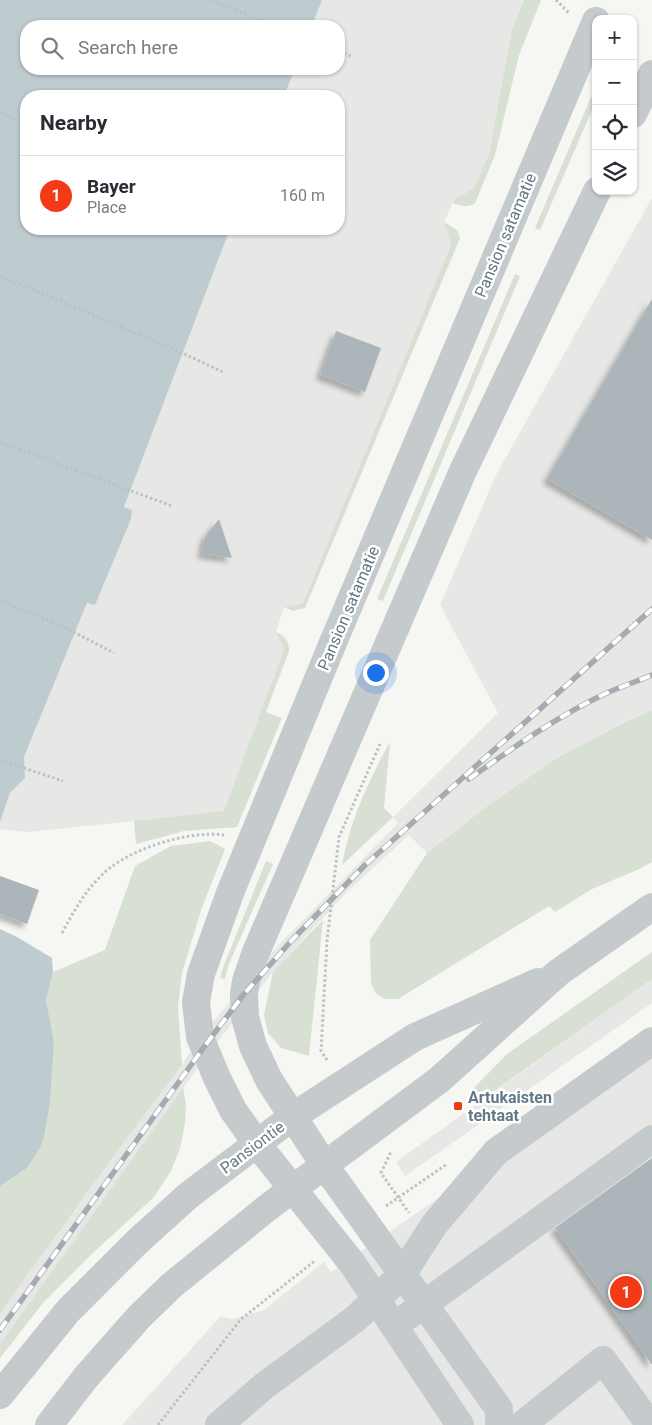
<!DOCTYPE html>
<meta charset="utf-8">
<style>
body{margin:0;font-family:Roboto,sans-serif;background:#f7f7f7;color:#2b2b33}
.controls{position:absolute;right:15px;top:15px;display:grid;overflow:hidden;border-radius:10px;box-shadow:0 1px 4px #0004}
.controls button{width:45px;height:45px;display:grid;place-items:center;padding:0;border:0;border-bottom:1px solid #e1e1e2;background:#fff;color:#2b2b33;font:25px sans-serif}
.you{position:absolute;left:375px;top:672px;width:18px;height:18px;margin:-12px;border:4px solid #fff;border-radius:50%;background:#1a73e8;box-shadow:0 0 0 8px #1a73e833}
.badge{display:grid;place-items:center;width:32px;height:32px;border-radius:50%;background:#f23b16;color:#fff;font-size:16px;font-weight:700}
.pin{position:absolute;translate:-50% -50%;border:2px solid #fff;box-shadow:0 1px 5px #0006}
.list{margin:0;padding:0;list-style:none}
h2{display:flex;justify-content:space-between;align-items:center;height:65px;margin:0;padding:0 20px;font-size:21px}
h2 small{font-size:16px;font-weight:400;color:#7c7c81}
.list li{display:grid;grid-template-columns:32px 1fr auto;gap:15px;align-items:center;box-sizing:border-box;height:80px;padding:0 20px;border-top:1px solid #e1e1e2}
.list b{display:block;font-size:19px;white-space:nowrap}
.list p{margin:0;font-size:16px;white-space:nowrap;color:#7c7c81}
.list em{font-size:16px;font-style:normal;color:#7c7c81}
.icon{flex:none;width:28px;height:28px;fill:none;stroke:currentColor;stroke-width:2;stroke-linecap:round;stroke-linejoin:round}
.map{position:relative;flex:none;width:652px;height:1425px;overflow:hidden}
.search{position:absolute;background:#fff;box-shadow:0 1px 4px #0004;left:20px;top:20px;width:325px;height:55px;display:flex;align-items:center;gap:12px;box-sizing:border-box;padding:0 18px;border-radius:20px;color:#7c7c81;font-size:19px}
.panel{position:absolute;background:#fff;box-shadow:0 1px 4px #0004;left:20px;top:90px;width:325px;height:145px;border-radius:20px}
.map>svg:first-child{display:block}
</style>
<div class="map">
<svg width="652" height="1425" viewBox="0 0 652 1425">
<defs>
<filter id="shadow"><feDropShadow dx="-4.5" dy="4.5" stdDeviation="2.5" flood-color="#0004"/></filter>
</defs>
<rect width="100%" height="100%" fill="#f6f6f2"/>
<!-- built -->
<g fill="#e7e8e6">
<path d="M 322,0 L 524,0 L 512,29 L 489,154 L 474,188 L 454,200 L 444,222 L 451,245 L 303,603 L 284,607 L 276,632 L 284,649 L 224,812 L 27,832 L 0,829 L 0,822 L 10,793 L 25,778 L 24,757 L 87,603 L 95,605 L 132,510 L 124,507 L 230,229 L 339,229 L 339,96 L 284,96 L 295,69 L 339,69 L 339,26 L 312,26 Z"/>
<path d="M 652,198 L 652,710 L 630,719 L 557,758 L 486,807 L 427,853 L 409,835 L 347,892 L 273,972 L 207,1055 L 0,1344 L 0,1313 L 129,1135 L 182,1065 L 200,1037 L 275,949 L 398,823 L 393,817 L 498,713 L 440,605 L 497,473 Z"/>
<path d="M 652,979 L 652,1003 L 405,1176 L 396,1162 Z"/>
<path d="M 652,1051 L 652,1425 L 122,1425 L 221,1316 L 232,1319 L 264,1310 L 324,1262 L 331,1272 Z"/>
</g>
<!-- green -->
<g fill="#d8dfd3">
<path d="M 524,0 L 541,0 L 519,55 L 495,155 L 475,203 C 468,208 461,206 453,203 L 454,200 L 474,188 L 489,154 L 512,29 Z"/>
<path d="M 591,97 L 596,99 L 596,101 L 540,230 L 535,228 Z"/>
<path d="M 444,222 L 457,230 L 460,238 L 305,608 L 293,611 L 284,607 L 303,603 L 451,245 Z"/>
<path d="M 515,274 L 520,276 L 383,601 L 377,599 Z"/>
<path d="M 276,632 C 285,636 289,641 289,651 L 266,712 L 282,718 L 237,827 L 184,831 L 136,844 L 134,821 L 224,811 L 284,649 Z"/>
<path d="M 652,710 L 652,862 L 637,870 L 592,889 L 555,912 L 549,906 L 398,999 L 385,999 L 376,994 L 371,983 L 370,940 L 427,853 L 486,807 L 557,758 L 625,722 Z"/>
<path d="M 390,742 L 384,808 L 393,817 L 342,865 C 351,818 367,784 390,742 Z"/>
<path d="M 210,841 L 225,849 L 201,910 L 182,973 L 178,1006 L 182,1065 L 129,1135 L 0,1313 L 0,1186 L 27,1168 L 45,1133 L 50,1103 L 54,1042 L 46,1000 L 53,972 L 105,950 L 135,866 L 171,846 Z"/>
<path d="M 266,861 L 273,864 L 228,966 L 225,979 L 220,978 L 224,965 Z"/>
<path d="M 323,920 L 309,1056 L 281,1048 L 268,1033 L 264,1015 L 273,972 Z"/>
<path d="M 652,952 L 652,979 L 476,1104 L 469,1093 L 507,1054 Z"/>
<path d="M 183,1088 L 186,1104 L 185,1123 L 180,1148 L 171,1171 L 154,1197 L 95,1251 L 43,1303 L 0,1358 L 0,1344 Z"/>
</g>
<!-- water -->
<g fill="#becbcf">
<path d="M 0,0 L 322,0 L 312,26 L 26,26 L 26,69 L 295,69 L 284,96 L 26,96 L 26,229 L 230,229 L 124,507 L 132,510 L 131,519 L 95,605 L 87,603 L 24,757 L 25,778 L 10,793 L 0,822 Z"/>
<path d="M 0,929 L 17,937 L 52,958 L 53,972 L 46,1000 L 54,1042 L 50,1103 L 45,1133 L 41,1146 L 27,1168 L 0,1186 Z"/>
</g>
<!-- building -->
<g fill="#acb6ba" filter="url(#shadow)">
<path d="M 652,299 L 652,540 L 547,479 Z"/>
<path d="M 336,331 L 381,348 L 365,392 L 320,375 Z"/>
<path d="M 219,519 L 232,558 L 202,554 L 205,537 Z"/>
<path d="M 0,876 L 39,890 L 27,924 L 0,914 Z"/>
<path d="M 652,1158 L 652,1365 L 555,1228 Z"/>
</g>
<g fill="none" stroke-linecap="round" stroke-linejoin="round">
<!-- path -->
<g stroke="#bec1c3" stroke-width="3" stroke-dasharray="2.5 2.5" stroke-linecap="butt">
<path d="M 212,0 L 275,26"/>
<path d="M 556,0 L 570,14"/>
<path d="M 339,52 L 351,56"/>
<path d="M 0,112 L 26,124"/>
<path d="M 272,229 L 281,232"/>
<path d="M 0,276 L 178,351 L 225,373"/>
<path d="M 0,442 L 172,506"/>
<path d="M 0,600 L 70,630 L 114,653"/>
<path d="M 0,760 L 63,781"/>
<path d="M 62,933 C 73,913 83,894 99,878 C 124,850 187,830 224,835"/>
<path d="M 327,1060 L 321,1051 L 327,941 L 339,837 L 380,744"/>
<path d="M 389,1153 L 390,1154 L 381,1173 L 409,1213"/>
<path d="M 386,1206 L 447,1164"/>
<path d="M 158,1425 L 241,1319 L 316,1260"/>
</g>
<!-- minor -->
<g stroke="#c5cacc" stroke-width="28">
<path d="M 633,114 L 652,74"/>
<path d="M 408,1316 L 652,1139"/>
<path d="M 0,1395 L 68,1311 L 138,1241 L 189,1195 L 292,1117 L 415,1037 L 538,982"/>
<path d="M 49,1425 L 86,1377 L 139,1317 L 171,1286 L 267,1208 L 439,1080 L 559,972 L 652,907"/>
<path d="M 219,1425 L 264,1386 L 355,1319 L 402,1275 L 434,1225 L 496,1152 L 652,1041"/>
<path d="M 460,1425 L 352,1263 L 257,1144 L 233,1110 L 217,1078 L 200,1037 L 196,1002 L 201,974 L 230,893 L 332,645 L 596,21"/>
<path d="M 499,1425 L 499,1409 L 325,1166 L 269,1080 L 253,1046 L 245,1017 L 244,994 L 246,981 L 256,952 L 462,473 L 597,191"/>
<path d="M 522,1425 L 603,1360 L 650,1425"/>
</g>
<defs>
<g id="rail">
<path d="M 469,779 C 514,747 559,715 609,692 C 623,686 638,681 652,675"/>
<path d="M 0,1330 L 204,1047 L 244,994 L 293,939 L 365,865 L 652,609"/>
</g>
</defs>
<!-- rail casing -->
<use href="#rail" stroke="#a5acb1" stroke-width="5.5"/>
<!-- rail -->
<use href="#rail" stroke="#fff" stroke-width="4" stroke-dasharray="11" stroke-linecap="butt"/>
</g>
<!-- markers -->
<rect fill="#f23b16" stroke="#fff" stroke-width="2" x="453" y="1101" width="10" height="10" rx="2.5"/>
<g text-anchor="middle" stroke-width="5" stroke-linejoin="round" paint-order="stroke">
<!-- street labels -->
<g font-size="16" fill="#627986" stroke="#fff">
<text transform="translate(505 235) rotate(-67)" y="6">Pansion satamatie</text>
<text transform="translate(348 608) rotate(-67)" y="6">Pansion satamatie</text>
<text transform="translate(252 1147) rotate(-37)" y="6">Pansiontie</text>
</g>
<!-- poi labels -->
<g font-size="16" font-weight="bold" fill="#627986" stroke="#fff" text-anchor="start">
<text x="468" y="1103">Artukaisten<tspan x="468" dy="18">tehtaat</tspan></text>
</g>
</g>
</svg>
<div class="controls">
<button>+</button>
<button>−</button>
<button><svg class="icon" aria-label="locate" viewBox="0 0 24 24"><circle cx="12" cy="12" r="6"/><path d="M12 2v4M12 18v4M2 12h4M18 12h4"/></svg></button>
<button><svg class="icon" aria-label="layers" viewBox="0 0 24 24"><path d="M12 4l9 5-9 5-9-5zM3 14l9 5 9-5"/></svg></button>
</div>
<div class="you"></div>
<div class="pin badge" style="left:626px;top:1292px">1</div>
<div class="search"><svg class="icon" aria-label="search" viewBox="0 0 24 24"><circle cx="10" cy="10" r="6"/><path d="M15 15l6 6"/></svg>Search here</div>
<section class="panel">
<h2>Nearby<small></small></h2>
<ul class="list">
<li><span class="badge">1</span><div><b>Bayer</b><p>Place</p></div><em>160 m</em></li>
</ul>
</section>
</div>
